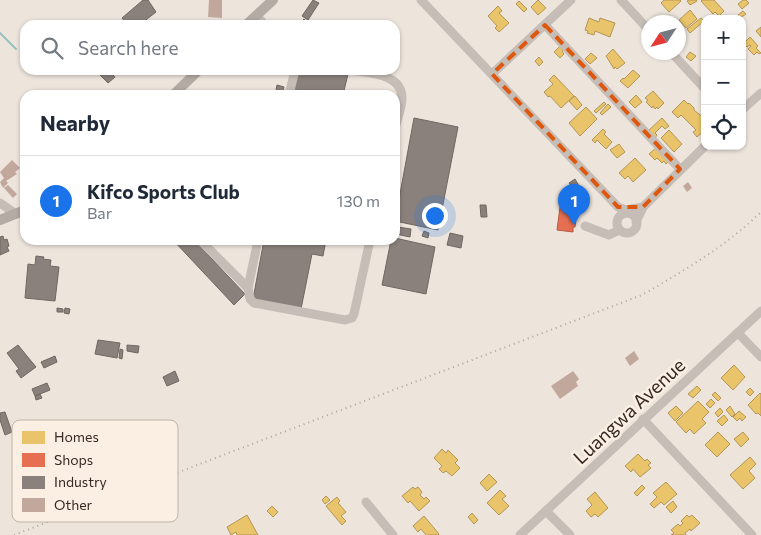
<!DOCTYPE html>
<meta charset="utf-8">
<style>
body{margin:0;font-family:Commissioner,sans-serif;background:#f6f6f7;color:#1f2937}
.controls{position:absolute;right:15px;top:15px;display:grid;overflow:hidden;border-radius:10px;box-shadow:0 1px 4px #0004}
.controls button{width:45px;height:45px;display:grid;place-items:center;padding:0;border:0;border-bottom:1px solid #e0e1e3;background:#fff;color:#1f2937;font:25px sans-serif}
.compass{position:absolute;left:641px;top:15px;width:45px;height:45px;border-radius:50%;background:#fff;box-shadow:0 1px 4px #0004;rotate:234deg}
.you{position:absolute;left:434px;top:215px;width:18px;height:18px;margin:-12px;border:4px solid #fff;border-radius:50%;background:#1a73e8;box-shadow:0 0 0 8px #1a73e833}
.badge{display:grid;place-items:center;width:32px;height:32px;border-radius:50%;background:#1a73e8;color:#fff;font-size:16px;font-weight:700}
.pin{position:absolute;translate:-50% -41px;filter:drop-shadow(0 1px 2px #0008)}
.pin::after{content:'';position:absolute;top:26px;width:18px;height:15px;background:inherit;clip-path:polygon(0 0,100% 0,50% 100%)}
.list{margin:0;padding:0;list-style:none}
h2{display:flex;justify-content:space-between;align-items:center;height:65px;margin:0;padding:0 20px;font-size:21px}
h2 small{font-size:16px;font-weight:400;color:#747a83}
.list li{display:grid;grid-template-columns:32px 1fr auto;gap:15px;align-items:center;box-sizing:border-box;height:90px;padding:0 20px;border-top:1px solid #e0e1e3}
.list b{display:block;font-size:19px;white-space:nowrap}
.list p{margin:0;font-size:16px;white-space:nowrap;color:#747a83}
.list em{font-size:16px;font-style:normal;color:#747a83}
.icon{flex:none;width:28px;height:28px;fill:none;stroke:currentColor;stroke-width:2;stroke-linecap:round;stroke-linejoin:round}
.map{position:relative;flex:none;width:761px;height:535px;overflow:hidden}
.search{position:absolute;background:#fff;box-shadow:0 1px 4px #0004;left:20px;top:20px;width:380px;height:55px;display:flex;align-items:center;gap:12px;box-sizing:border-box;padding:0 18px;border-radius:15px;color:#747a83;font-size:19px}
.panel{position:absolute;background:#fff;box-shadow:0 1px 4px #0004;left:20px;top:90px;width:380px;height:155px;border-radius:15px}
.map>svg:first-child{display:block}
</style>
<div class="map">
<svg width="761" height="535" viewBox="0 0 761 535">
<rect width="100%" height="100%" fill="#ede5dc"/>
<!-- homes -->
<g fill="#e9c46a" stroke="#b39655">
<path d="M 538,0 L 546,8 L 538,15 L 531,7 Z"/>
<path d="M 664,0 L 680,0 L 681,1 L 669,12 L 661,3 Z"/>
<path d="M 689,0 L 696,0 L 697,1 L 690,5 L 687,1 Z"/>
<path d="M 702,0 L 714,0 L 724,11 L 719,16 L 715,12 L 713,14 L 701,1 Z"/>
<path d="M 743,0 L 746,0 L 749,3 L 742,9 L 738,4 Z"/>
<path d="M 519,1 L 527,9 L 524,12 L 516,4 Z"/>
<path d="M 498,6 L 502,11 L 499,13 L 509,23 L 499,32 L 495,28 L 497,26 L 488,16 Z"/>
<path d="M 690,10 L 697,19 L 686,28 L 679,20 Z"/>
<path d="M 743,11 L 746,14 L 740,18 L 738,15 Z"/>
<path d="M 589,18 L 599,22 L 600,18 L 615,23 L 610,37 L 595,31 L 594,35 L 587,33 L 588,31 L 585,30 Z"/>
<path d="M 701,18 L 704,21 L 690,33 L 687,29 Z"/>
<path d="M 761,27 L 761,37 L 756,31 Z"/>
<path d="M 750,37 L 758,46 L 756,48 L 761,53 L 759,54 L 757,52 L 754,55 L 748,49 L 751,46 L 750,45 L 747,47 L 744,43 Z"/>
<path d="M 560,46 L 564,49 L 562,51 L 564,54 L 560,58 L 554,52 Z"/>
<path d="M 613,49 L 625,63 L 617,69 L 615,67 L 614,69 L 606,56 Z"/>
<path d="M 690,52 L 696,56 L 691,61 L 686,57 Z"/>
<path d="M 591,53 L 597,58 L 590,64 L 585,59 Z"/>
<path d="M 539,57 L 543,62 L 539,66 L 535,61 Z"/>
<path d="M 743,57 L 745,60 L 744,62 L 746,64 L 742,69 Z"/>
<path d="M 633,70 L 640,76 L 628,88 L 620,81 L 623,78 L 624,79 Z"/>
<path d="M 554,75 L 574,96 L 561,108 L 550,96 L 548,97 L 544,92 L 553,84 L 549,80 Z"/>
<path d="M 653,91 L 664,103 L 658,109 L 657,107 L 655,109 L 653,106 L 652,108 L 646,102 L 648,100 L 645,98 Z"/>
<path d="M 636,95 L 642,102 L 635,108 L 629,102 Z"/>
<path d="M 575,96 L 582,105 L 577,110 L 569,101 Z"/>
<path d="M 684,100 L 688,104 L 689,103 L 694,108 L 694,110 L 705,119 L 705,130 L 697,137 L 693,132 L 696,130 L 681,115 L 678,118 L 672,112 Z"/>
<path d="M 604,102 L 606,104 L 596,113 L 594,111 Z"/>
<path d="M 608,104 L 611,107 L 602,115 L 600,113 Z"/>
<path d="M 586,107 L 597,119 L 580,136 L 569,123 Z"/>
<path d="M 662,118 L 669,126 L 665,129 L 662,126 L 655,133 L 657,135 L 655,138 L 648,131 Z"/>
<path d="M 603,129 L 606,132 L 604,134 L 612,142 L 606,149 L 597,140 L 595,143 L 592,140 Z"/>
<path d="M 669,130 L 682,144 L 674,152 L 661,138 Z"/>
<path d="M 619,144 L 625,152 L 617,158 L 610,150 Z"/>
<path d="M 657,147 L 669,161 L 666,164 L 664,161 L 662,163 L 657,158 L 655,160 L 649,154 Z"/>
<path d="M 635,158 L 646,170 L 633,182 L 628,176 L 625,179 L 619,173 Z"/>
<path d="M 734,365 L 745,377 L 733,390 L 721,378 Z"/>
<path d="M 697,386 L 701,390 L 693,398 L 688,394 Z"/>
<path d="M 750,388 L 754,392 L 750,396 L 746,392 Z"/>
<path d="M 715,392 L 721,398 L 718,401 L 712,395 Z"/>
<path d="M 760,393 L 761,394 L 761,416 L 758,413 L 756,414 L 748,405 Z"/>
<path d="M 711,399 L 715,403 L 710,408 L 706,404 Z"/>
<path d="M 698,401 L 709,412 L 702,419 L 706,423 L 694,434 L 690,429 L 686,433 L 676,422 Z"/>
<path d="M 676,406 L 683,413 L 675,421 L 668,413 Z"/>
<path d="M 730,406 L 735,414 L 732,417 L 726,410 Z"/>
<path d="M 720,408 L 723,412 L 718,417 L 715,413 Z"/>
<path d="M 739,411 L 746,417 L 742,421 L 740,418 L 737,421 L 733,417 Z"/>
<path d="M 724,415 L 728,420 L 722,426 L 717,421 Z"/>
<path d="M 718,432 L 730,444 L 717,457 L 705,445 Z"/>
<path d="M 743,432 L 749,439 L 741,447 L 734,439 Z"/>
<path d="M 442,449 L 446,453 L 448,450 L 458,460 L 455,463 L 460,468 L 452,476 L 446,471 L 443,473 L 439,469 L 442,466 L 434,458 Z"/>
<path d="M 638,454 L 645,461 L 647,459 L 651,463 L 648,465 L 651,468 L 640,477 L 633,469 L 631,472 L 625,466 Z"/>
<path d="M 750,457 L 756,464 L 749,471 L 755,478 L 743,489 L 730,475 Z"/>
<path d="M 489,474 L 497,482 L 487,491 L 480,483 Z"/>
<path d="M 666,482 L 677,494 L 664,505 L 661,502 L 654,508 L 650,504 L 657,497 L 653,493 Z"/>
<path d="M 642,485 L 645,488 L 637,496 L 634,493 Z"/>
<path d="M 413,487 L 415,489 L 418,487 L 422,492 L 420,495 L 424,499 L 426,497 L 430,501 L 419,511 L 410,501 L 408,503 L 402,496 Z"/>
<path d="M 500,490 L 506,496 L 502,499 L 509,506 L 499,515 L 487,503 Z"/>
<path d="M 595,492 L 608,508 L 598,517 L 595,514 L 591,517 L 586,511 L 592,505 L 587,499 Z"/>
<path d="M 326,496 L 330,500 L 325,504 L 322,500 Z"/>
<path d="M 337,497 L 340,501 L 338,503 L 346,512 L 341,516 L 346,521 L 342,525 L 326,506 Z"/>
<path d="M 673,501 L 677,507 L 671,513 L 666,507 Z"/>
<path d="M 272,506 L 278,512 L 273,517 L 267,511 Z"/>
<path d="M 472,513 L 478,520 L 474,524 L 468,517 Z"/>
<path d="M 247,515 L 258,535 L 237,535 L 236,532 L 231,535 L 227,527 Z"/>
<path d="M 687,515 L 689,517 L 692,515 L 700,523 L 691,531 L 690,529 L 685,533 L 686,535 L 671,535 L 674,533 L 671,530 L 678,524 L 680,526 L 683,523 L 681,521 Z"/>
<path d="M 424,516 L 439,534 L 438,535 L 426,535 L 421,529 L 418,532 L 413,526 Z"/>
</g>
<!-- shops -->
<path fill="#e76f51" stroke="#b25a44" d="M 561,200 L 576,202 L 576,205 L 578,205 L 575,227 L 573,227 L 573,232 L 557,230 Z"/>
<!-- industry -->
<g fill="#8a817c" stroke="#706762">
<path d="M 143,0 L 148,0 L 156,12 L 142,23 L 143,25 L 128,25 L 122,18 Z"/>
<path d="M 313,0 L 319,3 L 308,20 L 302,16 Z"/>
<path d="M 304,19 L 308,23 L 307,25 L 300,23 Z"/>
<path d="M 95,70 L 108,70 L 115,77 L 108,83 Z"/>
<path d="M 298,70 L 331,70 L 348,74 L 343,95 L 293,95 Z"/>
<path d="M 277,85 L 284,87 L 282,95 L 275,95 Z"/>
<path d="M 414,118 L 458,127 L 438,230 L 395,221 Z"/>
<path d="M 575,179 L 579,186 L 574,190 L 569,183 Z"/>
<path d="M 480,205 L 486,205 L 487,217 L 481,217 Z"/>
<path d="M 398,227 L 411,229 L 410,237 L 396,234 Z"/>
<path d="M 424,231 L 429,233 L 428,238 L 422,236 Z"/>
<path d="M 450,233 L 463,236 L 461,248 L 447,245 Z"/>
<path d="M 3,236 L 4,240 L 7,239 L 9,246 L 7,247 L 9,251 L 0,255 L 0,237 Z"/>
<path d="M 395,238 L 435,247 L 426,294 L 382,285 L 391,240 L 395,240 Z"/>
<path d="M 173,240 L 194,240 L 245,294 L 234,305 Z"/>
<path d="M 264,240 L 326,240 L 323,256 L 312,254 L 301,309 L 253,299 Z"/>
<path d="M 36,256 L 44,257 L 43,259 L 51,260 L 50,266 L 59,267 L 55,301 L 25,298 L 28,264 L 35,265 Z"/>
<path d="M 57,308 L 63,309 L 63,312 L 57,312 Z"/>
<path d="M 65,308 L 70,309 L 69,314 L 64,313 Z"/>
<path d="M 98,340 L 120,343 L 117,358 L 95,354 Z"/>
<path d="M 18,345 L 36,367 L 21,378 L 16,371 L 19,369 L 7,353 Z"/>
<path d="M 127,345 L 139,346 L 138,353 L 127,351 Z"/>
<path d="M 120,349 L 123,350 L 122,359 L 119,358 Z"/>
<path d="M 55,356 L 57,362 L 44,368 L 41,362 Z"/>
<path d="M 175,371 L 179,381 L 167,386 L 163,377 Z"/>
<path d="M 47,383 L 50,390 L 35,396 L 32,389 Z"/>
<path d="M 40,394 L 42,398 L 36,400 L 35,396 Z"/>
<path d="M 5,412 L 12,432 L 5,435 L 0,420 L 0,413 Z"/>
</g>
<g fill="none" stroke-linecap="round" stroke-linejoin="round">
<!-- stream -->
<path stroke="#98c1bf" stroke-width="2" d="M 0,33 L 16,49"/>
</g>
<!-- building -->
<g fill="#c2a79c">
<path d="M 209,0 L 222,0 L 222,18 L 208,17 Z"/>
<path d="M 12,160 L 20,168 L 15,172 L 17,174 L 6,181 L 8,183 L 3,188 L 0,182 L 4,178 L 0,172 Z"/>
<path d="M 688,182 L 692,188 L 687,192 L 683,186 Z"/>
<path d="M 8,185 L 17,194 L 13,198 L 4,188 Z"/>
<path d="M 634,351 L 639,359 L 630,366 L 625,358 Z"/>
<path d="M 573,371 L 579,379 L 576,382 L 578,386 L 560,399 L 551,386 Z"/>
</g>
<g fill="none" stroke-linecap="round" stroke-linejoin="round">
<!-- minor -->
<g stroke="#c5bdb6" stroke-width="9">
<path d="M 421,0 L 618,207 L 626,210 L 643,207"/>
<path d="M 621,0 L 648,29"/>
<path d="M 256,15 L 265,25"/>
<path d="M 545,25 L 680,169"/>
<path d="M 671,52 L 705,89"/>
<path d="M 351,70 C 368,73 402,73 402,98 C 402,108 397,119 395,129"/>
<path d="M 492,74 L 571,0"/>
<path d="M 289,95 L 295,70"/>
<path d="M 742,110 L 761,93"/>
<path d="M 0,203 L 16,214"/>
<circle cx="627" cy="223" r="10"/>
<path d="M 636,222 L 643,207 L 705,146"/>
<path d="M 585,226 L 609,235 L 619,230"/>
<path d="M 200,240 L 248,288 L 250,299 L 254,303 L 345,320 L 352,318 L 354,314 L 370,240"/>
<path d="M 248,288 L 258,240"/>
<path d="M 738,333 L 761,357"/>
<path d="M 643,419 L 752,535"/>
<path d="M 366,502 L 393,535"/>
<path d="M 546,511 L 570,535"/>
<path d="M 520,535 L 761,311"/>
</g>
<!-- major -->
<g stroke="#b4aba5" stroke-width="10">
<path d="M 246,25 L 273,0"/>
<path d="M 173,95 L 199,70"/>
<path d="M 0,220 L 25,210"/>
</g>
<!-- rail -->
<path stroke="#ada6a0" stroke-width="2" stroke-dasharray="1 4" stroke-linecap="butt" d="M 14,535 L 642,295 C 685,270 725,247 761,212"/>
</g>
<!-- marked area -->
<path fill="none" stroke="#df570d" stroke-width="4" stroke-dasharray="10 6" stroke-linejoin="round" d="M 545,25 L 680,169 L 643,207 L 618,207 L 492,74 Z"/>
<g text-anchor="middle" stroke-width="5" stroke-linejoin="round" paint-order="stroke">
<!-- street labels -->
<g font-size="19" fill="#352a25" stroke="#fbefe3">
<text transform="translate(629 411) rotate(-43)" y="7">Luangwa Avenue</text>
</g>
</g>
<!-- legend -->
<rect x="12" y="420" width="166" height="102" rx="8" fill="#fbefe3" stroke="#c0b4aa" stroke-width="1"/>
<rect x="22" y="431" width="23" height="13" fill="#e9c46a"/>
<rect x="22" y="453" width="23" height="14" fill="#e76f51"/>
<rect x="22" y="476" width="23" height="13" fill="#8a817c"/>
<rect x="22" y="498" width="23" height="14" fill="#c2a79c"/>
<g font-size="14" fill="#352a25">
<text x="54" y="442">Homes</text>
<text x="54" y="465">Shops</text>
<text x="54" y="487">Industry</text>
<text x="54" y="510">Other</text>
</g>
</svg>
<div class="controls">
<button>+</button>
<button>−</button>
<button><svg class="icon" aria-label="locate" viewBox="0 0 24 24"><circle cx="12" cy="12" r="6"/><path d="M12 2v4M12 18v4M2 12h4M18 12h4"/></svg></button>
</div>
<svg class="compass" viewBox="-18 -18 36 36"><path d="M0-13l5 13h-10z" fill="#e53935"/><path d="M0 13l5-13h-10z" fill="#747a83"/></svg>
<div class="you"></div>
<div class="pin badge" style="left:574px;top:225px">1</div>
<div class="search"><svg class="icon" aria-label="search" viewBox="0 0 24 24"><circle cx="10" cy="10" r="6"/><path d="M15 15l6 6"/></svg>Search here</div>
<section class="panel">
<h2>Nearby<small></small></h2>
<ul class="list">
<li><span class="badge">1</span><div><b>Kifco Sports Club</b><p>Bar</p></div><em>130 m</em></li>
</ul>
</section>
</div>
